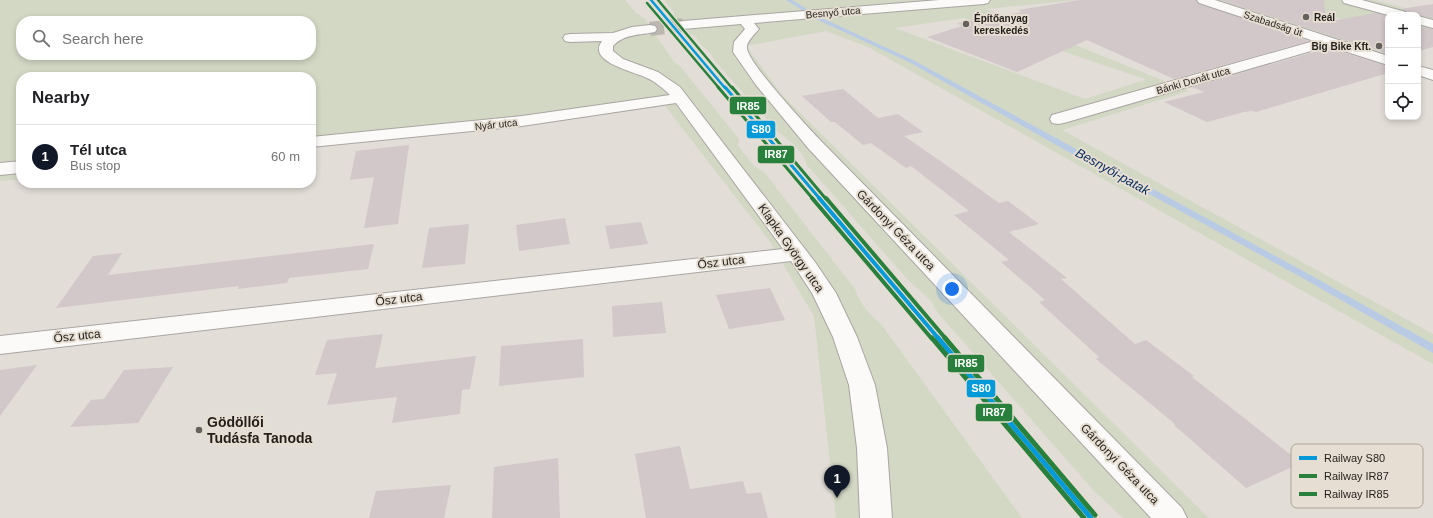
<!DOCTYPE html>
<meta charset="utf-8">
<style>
body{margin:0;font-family:Helvetica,sans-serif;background:#f6f6f6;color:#202124}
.controls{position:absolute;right:12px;top:12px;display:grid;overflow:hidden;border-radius:8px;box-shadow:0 2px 6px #0003}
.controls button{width:36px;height:36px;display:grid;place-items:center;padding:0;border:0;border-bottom:1px solid #e0e0e0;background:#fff;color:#202124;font:20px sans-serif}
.you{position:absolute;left:952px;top:289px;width:14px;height:14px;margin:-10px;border:3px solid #fff;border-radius:50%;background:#1a73e8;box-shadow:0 0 0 6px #1a73e833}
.badge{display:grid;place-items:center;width:26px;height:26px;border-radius:50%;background:#111827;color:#fff;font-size:13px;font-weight:700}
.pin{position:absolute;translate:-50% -33px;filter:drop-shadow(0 1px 2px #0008)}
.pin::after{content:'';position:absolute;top:21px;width:14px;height:12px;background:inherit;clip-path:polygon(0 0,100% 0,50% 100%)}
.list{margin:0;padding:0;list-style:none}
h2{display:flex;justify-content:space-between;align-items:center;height:52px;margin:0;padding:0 16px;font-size:17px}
h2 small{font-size:13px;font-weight:400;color:#757577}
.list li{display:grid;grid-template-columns:26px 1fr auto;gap:12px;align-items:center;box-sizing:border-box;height:64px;padding:0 16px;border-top:1px solid #e0e0e0}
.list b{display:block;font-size:15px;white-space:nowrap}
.list p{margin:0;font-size:13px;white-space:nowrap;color:#757577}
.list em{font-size:13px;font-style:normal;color:#757577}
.icon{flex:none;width:22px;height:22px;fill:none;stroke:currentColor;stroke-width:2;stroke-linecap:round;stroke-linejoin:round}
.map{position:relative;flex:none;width:1433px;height:518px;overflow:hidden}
.search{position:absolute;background:#fff;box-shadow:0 2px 6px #0003;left:16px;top:16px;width:300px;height:44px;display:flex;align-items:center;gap:10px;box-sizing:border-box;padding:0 14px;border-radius:16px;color:#757577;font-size:15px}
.panel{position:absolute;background:#fff;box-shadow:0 2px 6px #0003;left:16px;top:72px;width:300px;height:116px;border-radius:16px}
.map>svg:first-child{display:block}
</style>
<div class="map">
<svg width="1433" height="518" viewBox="0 0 1433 518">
<rect width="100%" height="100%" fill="#e2ddd7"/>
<!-- green -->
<g fill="#d3d8c5" fill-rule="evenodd">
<path d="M 0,0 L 625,0 L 636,13 L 645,19 L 674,62 L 680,66 L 739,139 L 738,146 L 754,166 L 764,172 L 855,289 C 861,305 869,314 881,324 L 1022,518 L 836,518 L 814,316 L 768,239 L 665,106 L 573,119 L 311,147 L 311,77 L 21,77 L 21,179 L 0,181 ZM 21,21 L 311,21 L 311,55 L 21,55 Z"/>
<path d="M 664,0 L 1078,0 L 986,9 L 1189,91 L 1062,130 L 1433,334 L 1433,364 L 868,47 L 826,31 L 746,46 L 783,96 L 1209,518 L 1123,518 L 1094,491 L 938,313 L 930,300 L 908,280 L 807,165 C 804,152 790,140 779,133 L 715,61 L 710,53 L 700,44 L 696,36 L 691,35 L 674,15 L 674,12 ZM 964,18 L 1145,79 L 1145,80 L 1085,99 L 895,28 Z"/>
<path d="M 1190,0 L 1227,0 L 1318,30 L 1351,22 L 1281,0 L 1376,0 L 1433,16 L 1433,47 L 1418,43 L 1418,15 L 1388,15 L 1388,34 L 1354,43 L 1388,54 L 1388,66 Z"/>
</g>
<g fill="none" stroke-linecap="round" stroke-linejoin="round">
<!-- stream -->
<path fill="#b9cbe4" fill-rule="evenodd" d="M 786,0 L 792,0 L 822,18 L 913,60 L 1087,155 L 1135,179 L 1305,272 L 1433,344 L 1433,353 L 1299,276 L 1129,183 L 1081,159 L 909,62 L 818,20 Z"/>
</g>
<!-- building -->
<g fill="#d2c7c9">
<path d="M 1080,0 L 1196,0 L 1199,4 L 1309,41 L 1174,79 L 1087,40 L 1017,72 L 927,37 L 962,26 L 957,23 L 1022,12 L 1018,10 Z"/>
<path d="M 1220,0 L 1324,0 L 1326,22 L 1376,13 L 1388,16 L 1388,54 Z"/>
<path d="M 1433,4 L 1433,18 L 1418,15 L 1408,15 L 1406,11 L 1401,9 Z"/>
<path d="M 1418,26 L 1433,29 L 1433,47 L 1418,51 Z"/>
<path d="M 1328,48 L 1388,66 L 1388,73 L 1256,112 L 1252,111 L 1244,112 L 1207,122 L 1164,102 L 1204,92 L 1192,87 Z"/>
<path d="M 843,89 L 878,118 L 898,114 L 923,132 L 904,136 L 939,160 L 999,203 L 1008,201 L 1039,224 L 1009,232 L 1067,278 L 1061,279 L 1135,344 L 1146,340 L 1194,376 L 1192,377 L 1301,463 L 1246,488 L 1174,425 L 1175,424 L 1096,359 L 1099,357 L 1039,302 L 1045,300 L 1001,262 L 1009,260 L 954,215 L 969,211 L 911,166 L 906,168 L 871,143 L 863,145 L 835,122 L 831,122 L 802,96 Z"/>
<path d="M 409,145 L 398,224 L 364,228 L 374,177 L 350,180 L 356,151 Z"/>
<path d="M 565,218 L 570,244 L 519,251 L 516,225 Z"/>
<path d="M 641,222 L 648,244 L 610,249 L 605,226 Z"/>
<path d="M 469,224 L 465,264 L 422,268 L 429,228 Z"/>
<path d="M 374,244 L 368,269 L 289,278 L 287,283 L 238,289 L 239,286 L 56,308 L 93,256 L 122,253 L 108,275 Z"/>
<path d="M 770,288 L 785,320 L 729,329 L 716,295 Z"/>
<path d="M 662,302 L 666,333 L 613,337 L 612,306 Z"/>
<path d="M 383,334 L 375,368 L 476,356 L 470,389 L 462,390 L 460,414 L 392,423 L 397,397 L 327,405 L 337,373 L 315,375 L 327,340 Z"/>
<path d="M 583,339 L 584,377 L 499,386 L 501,346 Z"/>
<path d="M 37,365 L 0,416 L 0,370 Z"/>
<path d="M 173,367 L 138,423 L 70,427 L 91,400 L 104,399 L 124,370 Z"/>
<path d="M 680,446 L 690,489 L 743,481 L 747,494 L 761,492 L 768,518 L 646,518 L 635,454 Z"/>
<path d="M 558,458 L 560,518 L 492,518 L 494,467 Z"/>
<path d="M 451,485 L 444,518 L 369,518 L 376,491 Z"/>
</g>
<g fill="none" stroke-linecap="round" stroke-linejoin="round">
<!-- minor-tunnel -->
<path stroke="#bcb7b1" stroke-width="14" stroke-dasharray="14 7" stroke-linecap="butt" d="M 650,29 L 683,25"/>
<defs>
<g id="minor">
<path d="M 939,0 L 990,0 L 988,3 L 984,4 L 754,23 L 759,29 C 755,34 747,41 747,47 C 745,60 808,127 820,140 L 1182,508 L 1187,518 L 1151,518 L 808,148 L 756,85 L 733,52 L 734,42 L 745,29 L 741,24 L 683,29 L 678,28 L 676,25 L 678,22 L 683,21 Z"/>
<path d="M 1197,0 L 1215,0 L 1388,56 L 1388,65 L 1328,46 L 1064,123 L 1058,124 L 1052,123 L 1050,119 L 1052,115 L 1314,41 L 1199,3 Z"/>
<path d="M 650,25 L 655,26 L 657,29 L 655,32 C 640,35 624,34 613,46 L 613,51 L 623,59 L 658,72 L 680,87 L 815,262 L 836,293 L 857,337 L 875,385 L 887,448 L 892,518 L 860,518 L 857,448 L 849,385 L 833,337 L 812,293 L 791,261 L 0,354 L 0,336 L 783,249 L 676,103 L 522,126 L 311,147 L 311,137 L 522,116 L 670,95 C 664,89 654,81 647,78 C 635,72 586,62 602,41 L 570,42 L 565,41 L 563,38 L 565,35 L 570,34 L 613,33 L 632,27 Z"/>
<path d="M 1418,66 L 1433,70 L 1433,80 L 1418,75 Z"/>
<path d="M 21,161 L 21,173 L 0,175 L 0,163 Z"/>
</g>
<g id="primary">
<path d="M 1342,0 L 1362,0 L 1406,12 L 1407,15 L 1388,15 L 1344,3 Z"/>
<path d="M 1418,16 L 1433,20 L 1433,28 L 1418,24 Z"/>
</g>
</defs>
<!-- minor casing -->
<use href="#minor" stroke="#a9a5a1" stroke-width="2"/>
<!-- primary casing -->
<use href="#primary" stroke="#a9a5a1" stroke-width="2"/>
<!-- minor -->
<use href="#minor" fill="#fbfaf9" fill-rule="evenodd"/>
<!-- primary -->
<use href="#primary" fill="#fbfaf9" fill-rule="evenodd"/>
<defs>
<path id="rail-1-far3" d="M 651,0 L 725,88"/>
<path id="rail-1-far2" d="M 725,87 L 820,199"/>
<path id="rail-1-far1" d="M 819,198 L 939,339"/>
<path id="rail-1" d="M 938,338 L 1091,518"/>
<path id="rail-2-far3" d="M 647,3 L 719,88"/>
<path id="rail-2-far2" d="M 718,87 L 813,199"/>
<path id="rail-2-far1" d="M 812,198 L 932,339"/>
<path id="rail-2" d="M 932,338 L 1084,518"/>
<path id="rail-3-far3" d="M 658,0 L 732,88"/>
<path id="rail-3-far2" d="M 732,87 L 826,199"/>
<path id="rail-3-far1" d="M 826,198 L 946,339"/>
<path id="rail-3" d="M 945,338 L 1095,515"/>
</defs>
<!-- rail-1-far3 casing -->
<use href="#rail-1-far3" stroke="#e6ded2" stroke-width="4.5"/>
<!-- rail-1-far2 casing -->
<use href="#rail-1-far2" stroke="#e6ded2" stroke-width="5.5"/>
<!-- rail-1-far1 casing -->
<use href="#rail-1-far1" stroke="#e6ded2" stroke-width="7"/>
<!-- rail-1 casing -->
<use href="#rail-1" stroke="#e6ded2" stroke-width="8"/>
<!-- rail-2-far3 casing -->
<use href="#rail-2-far3" stroke="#e6ded2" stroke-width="4.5"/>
<!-- rail-2-far2 casing -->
<use href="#rail-2-far2" stroke="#e6ded2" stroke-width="5.5"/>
<!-- rail-2-far1 casing -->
<use href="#rail-2-far1" stroke="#e6ded2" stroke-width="7"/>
<!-- rail-2 casing -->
<use href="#rail-2" stroke="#e6ded2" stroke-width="8"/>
<!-- rail-3-far3 casing -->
<use href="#rail-3-far3" stroke="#e6ded2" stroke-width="4.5"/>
<!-- rail-3-far2 casing -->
<use href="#rail-3-far2" stroke="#e6ded2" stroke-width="5.5"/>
<!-- rail-3-far1 casing -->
<use href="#rail-3-far1" stroke="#e6ded2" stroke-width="7"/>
<!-- rail-3 casing -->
<use href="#rail-3" stroke="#e6ded2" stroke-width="8"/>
<!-- rail-1-far3 -->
<use href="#rail-1-far3" stroke="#029ad9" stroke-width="2.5"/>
<!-- rail-1-far2 -->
<use href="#rail-1-far2" stroke="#029ad9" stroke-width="3"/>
<!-- rail-1-far1 -->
<use href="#rail-1-far1" stroke="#029ad9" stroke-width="4"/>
<!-- rail-1 -->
<use href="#rail-1" stroke="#029ad9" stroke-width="5"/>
<!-- rail-2-far3 -->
<use href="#rail-2-far3" stroke="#29803c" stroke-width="2.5"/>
<!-- rail-2-far2 -->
<use href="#rail-2-far2" stroke="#29803c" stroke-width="3"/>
<!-- rail-2-far1 -->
<use href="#rail-2-far1" stroke="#29803c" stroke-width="4"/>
<!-- rail-2 -->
<use href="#rail-2" stroke="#29803c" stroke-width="5"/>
<!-- rail-3-far3 -->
<use href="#rail-3-far3" stroke="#29803c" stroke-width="2.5"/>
<!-- rail-3-far2 -->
<use href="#rail-3-far2" stroke="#29803c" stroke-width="3"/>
<!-- rail-3-far1 -->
<use href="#rail-3-far1" stroke="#29803c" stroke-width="4"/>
<!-- rail-3 -->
<use href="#rail-3" stroke="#29803c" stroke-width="5"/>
</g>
<!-- markers -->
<g fill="#65615c" stroke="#e6ded2" stroke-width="1.5">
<circle cx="1306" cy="17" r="4"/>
<circle cx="966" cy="24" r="4"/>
<circle cx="1379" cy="46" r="4"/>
<circle cx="199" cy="430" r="4"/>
</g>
<g text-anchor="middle" stroke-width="4" stroke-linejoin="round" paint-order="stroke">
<!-- far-street labels -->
<g font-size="10" fill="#221e1a" stroke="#e6ded2">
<text transform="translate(833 12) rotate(-5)" y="4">Besnyő utca</text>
<text transform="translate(1273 23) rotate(18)" y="4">Szabadság út</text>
<text transform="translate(1193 80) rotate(-16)" y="4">Bánki Donát utca</text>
<text transform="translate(496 124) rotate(-6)" y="4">Nyár utca</text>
</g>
<!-- far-poi labels -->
<g font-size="10" font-weight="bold" fill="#221e1a" stroke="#e6ded2" text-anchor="start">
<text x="1314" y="21">Reál</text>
<text x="974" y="22">Építőanyag<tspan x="974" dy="12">kereskedés</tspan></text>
<text x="1371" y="50" text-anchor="end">Big Bike Kft.</text>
</g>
<!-- street labels -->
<g font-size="12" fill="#221e1a" stroke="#e6ded2">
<text transform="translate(896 230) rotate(46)" y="4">Gárdonyi Géza utca</text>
<text transform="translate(791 248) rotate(55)" y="4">Klapka György utca</text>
<text transform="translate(721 262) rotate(-7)" y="4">Ősz utca</text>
<text transform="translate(399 299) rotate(-7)" y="4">Ősz utca</text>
<text transform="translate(77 336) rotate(-6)" y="4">Ősz utca</text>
<text transform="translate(1120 464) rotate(46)" y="4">Gárdonyi Géza utca</text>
</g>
<!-- water labels -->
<g font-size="13" font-style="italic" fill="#072d5c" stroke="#e6ded2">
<text transform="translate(1113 171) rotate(29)" y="5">Besnyői-patak</text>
</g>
<!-- near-poi labels -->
<g font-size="14" font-weight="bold" fill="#221e1a" stroke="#e6ded2" text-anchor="start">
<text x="207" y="427">Gödöllői<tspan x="207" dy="16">Tudásfa Tanoda</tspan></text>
</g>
</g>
<!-- legend -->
<rect x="1291" y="444" width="132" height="64" rx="6" fill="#e6ded2" stroke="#aba49b" stroke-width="1"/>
<rect x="1299" y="456" width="18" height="4" fill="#029ad9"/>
<rect x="1299" y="474" width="18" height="4" fill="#29803c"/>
<rect x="1299" y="492" width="18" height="4" fill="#29803c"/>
<g font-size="11" fill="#221e1a">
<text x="1324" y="462">Railway S80</text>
<text x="1324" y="480">Railway IR87</text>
<text x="1324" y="498">Railway IR85</text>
</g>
<g stroke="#e6ded2" stroke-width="1.5">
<rect x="729" y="96" width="38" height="19" rx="4" fill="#29803c"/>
<rect x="746" y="120" width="30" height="19" rx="4" fill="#029ad9"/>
<rect x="757" y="145" width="38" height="19" rx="4" fill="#29803c"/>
<rect x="947" y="354" width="38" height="19" rx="4" fill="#29803c"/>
<rect x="966" y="379" width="30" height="19" rx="4" fill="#029ad9"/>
<rect x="975" y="403" width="38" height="19" rx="4" fill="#29803c"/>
</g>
<g font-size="11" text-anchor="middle" font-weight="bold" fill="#fff">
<text x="748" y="110">IR85</text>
<text x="761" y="133">S80</text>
<text x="776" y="158">IR87</text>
<text x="966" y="367">IR85</text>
<text x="981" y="392">S80</text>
<text x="994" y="416">IR87</text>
</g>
</svg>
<div class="controls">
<button>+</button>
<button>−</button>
<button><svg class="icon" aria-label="locate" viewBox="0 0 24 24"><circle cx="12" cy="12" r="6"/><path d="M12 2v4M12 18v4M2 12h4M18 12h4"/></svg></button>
</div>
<div class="you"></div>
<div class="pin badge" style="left:837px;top:498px">1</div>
<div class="search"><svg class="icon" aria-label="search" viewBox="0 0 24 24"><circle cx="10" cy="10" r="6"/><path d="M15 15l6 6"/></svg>Search here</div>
<section class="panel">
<h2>Nearby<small></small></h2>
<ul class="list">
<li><span class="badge">1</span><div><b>Tél utca</b><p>Bus stop</p></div><em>60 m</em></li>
</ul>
</section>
</div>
